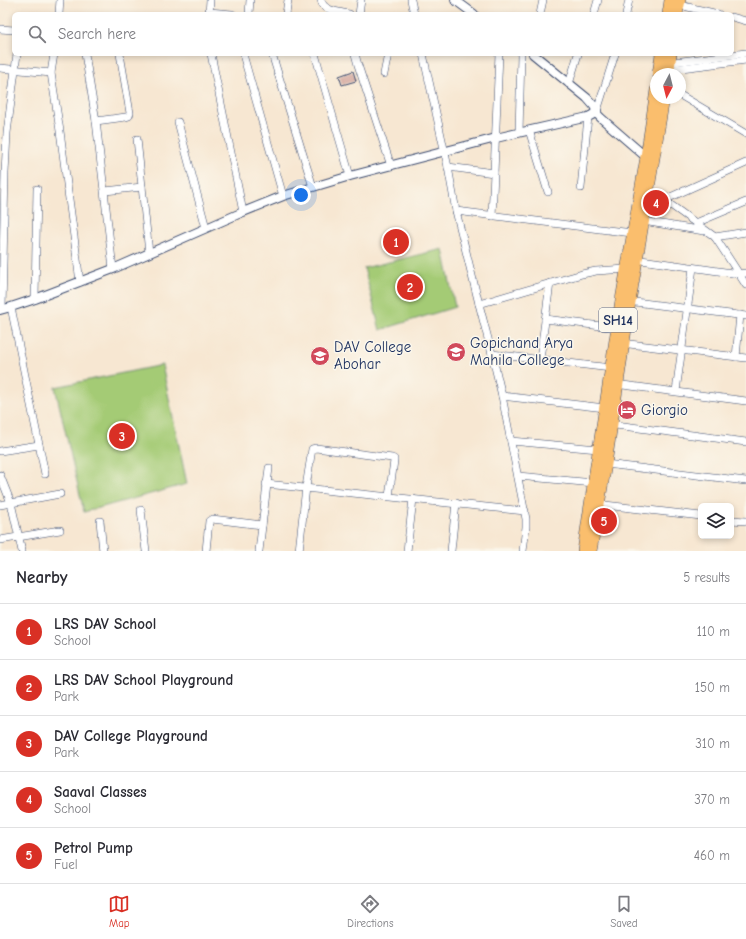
<!DOCTYPE html>
<style>
body{margin:0;font-family:"Comic Neue",sans-serif;background:#f7f7f7;color:#2b2b33}
.controls{position:absolute;right:12px;bottom:12px;display:grid;overflow:hidden;border-radius:6px;box-shadow:0 2px 6px #0003}
.controls button{width:36px;height:36px;display:grid;place-items:center;padding:0;border:0;border-bottom:1px solid #e1e1e2;background:#fff;color:#2b2b33;font:20px sans-serif}
.compass{position:absolute;left:650px;top:68px;width:36px;height:36px;border-radius:50%;background:#fff;box-shadow:0 2px 6px #0003;rotate:187deg}
.you{position:absolute;left:301px;top:195px;width:14px;height:14px;margin:-10px;border:3px solid #fff;border-radius:50%;background:#1a73e8;box-shadow:0 0 0 6px #1a73e833}
.badge{display:grid;place-items:center;width:26px;height:26px;border-radius:50%;background:#d93025;color:#fff;font-size:13px;font-weight:700}
.pin{position:absolute;translate:-50% -50%;border:2px solid #fff;box-shadow:0 1px 4px #0006}
.list{margin:0;padding:0;list-style:none}
h2{display:flex;justify-content:space-between;align-items:center;height:52px;margin:0;padding:0 16px;font-size:17px}
h2 small{font-size:13px;font-weight:400;color:#7c7c81}
.list li{display:grid;grid-template-columns:26px 1fr auto;gap:12px;align-items:center;box-sizing:border-box;height:56px;padding:0 16px;border-top:1px solid #e1e1e2}
.list b{display:block;font-size:15px;white-space:nowrap}
.list p{margin:0;font-size:13px;white-space:nowrap;color:#7c7c81}
.list em{font-size:13px;font-style:normal;color:#7c7c81}
.icon{flex:none;width:22px;height:22px;fill:none;stroke:currentColor;stroke-width:2;stroke-linecap:round;stroke-linejoin:round}
.map{position:relative;flex:none;width:746px;height:551px;overflow:hidden}
.search{position:absolute;background:#fff;box-shadow:0 2px 6px #0003;left:12px;right:12px;top:12px;height:44px;display:flex;align-items:center;gap:10px;box-sizing:border-box;padding:0 14px;border-radius:6px;color:#7c7c81;font-size:15px}
.sheet{height:332px;background:#fff}
nav{display:flex;justify-content:space-around;align-items:center;box-sizing:border-box;height:56px;border-top:1px solid #e1e1e2;background:#fff;font-size:11px;color:#7c7c81}
nav a{display:grid;justify-items:center;gap:2px}
nav .on{color:#d93025}
.map>svg:first-child{display:block}
</style>
<div class="map">
<svg width="746" height="551" viewBox="0 0 746 551">
<rect width="100%" height="100%" fill="#fbf7ec"/>
<filter id="ink" filterUnits="userSpaceOnUse"><feTurbulence type="fractalNoise" baseFrequency=".025" numOctaves="2"/><feDisplacementMap in="SourceGraphic" scale="8" xChannelSelector="R" yChannelSelector="G"/><feConvolveMatrix kernelMatrix="1 2 1 2 8 2 1 2 1" color-interpolation-filters="sRGB"/></filter>
<filter id="wash" filterUnits="userSpaceOnUse"><feTurbulence type="fractalNoise" baseFrequency=".012" numOctaves="4" result="noise"/><feDisplacementMap in="SourceGraphic" scale="16" xChannelSelector="R" yChannelSelector="G"/><feGaussianBlur stdDeviation="0.9" result="paint"/><feColorMatrix in="noise" values="0 0 0 0 0 0 0 0 0 0 0 0 0 0 0 0 0 1.4 0 .05"/><feComposite in="paint" operator="in"/></filter>
<g filter="url(#wash)">
<rect width="100%" height="100%" fill="#f7e7d2"/>
<!-- green -->
<g fill="#a4cb75" stroke="#607d6a">
<path d="M 443,249 L 455,307 L 380,330 L 364,268 Z"/>
<path d="M 162,365 L 187,484 L 84,512 L 55,387 Z"/>
</g>
<g id="blocks">
<!-- building -->
<path fill="#cc988f" d="M 353,71 L 356,81 L 342,85 L 339,76 Z"/>
</g>
</g>
<g filter="url(#ink)">
<use href="#blocks" fill-opacity="0" stroke="#3c4b6f" stroke-width="1"/>
<g fill="none" stroke-linecap="round" stroke-linejoin="round">
<defs>
<g id="minor">
<path d="M 321,0 C 323,11 339,12 349,14"/>
<path d="M 411,0 L 414,14"/>
<path d="M 675,4 L 718,14"/>
<path d="M 209,12 L 232,14"/>
<path d="M 59,14 L 60,0"/>
<path d="M 209,14 L 210,0"/>
<path d="M 249,14 L 250,0"/>
<path d="M 286,14 L 288,0"/>
<path d="M 359,14 L 361,0"/>
<path d="M 540,14 L 543,0"/>
<path d="M 594,14 L 598,0"/>
<path d="M 626,14 L 629,0"/>
<path d="M 732,17 L 746,21"/>
<path d="M 0,29 L 14,30"/>
<path d="M 54,54 L 51,73 L 60,131 L 80,282"/>
<path d="M 85,54 L 96,121 L 113,269"/>
<path d="M 211,54 L 243,212"/>
<path d="M 244,54 L 244,58 L 283,196"/>
<path d="M 272,54 L 313,187"/>
<path d="M 315,54 L 350,176"/>
<path d="M 355,54 L 358,65 L 391,166"/>
<path d="M 423,54 L 448,167 L 456,211 L 479,304 L 492,354 L 502,396 L 526,519 L 526,527 L 523,551"/>
<path d="M 666,63 L 746,53"/>
<path d="M 0,68 L 51,73"/>
<path d="M 665,70 L 746,60"/>
<path d="M 384,74 L 388,54"/>
<path d="M 569,84 L 578,54"/>
<path d="M 680,95 L 746,134"/>
<path d="M 597,111 L 615,54"/>
<path d="M 96,121 L 126,117 L 129,116 L 130,113 L 120,54"/>
<path d="M 178,122 L 206,228"/>
<path d="M 529,130 L 548,192"/>
<path d="M 519,133 L 521,54"/>
<path d="M 137,139 L 149,253"/>
<path d="M 448,167 L 494,173 L 499,54"/>
<path d="M 581,188 L 588,117"/>
<path d="M 646,190 L 664,200 L 715,237 L 739,274 L 746,285"/>
<path d="M 105,191 L 142,187"/>
<path d="M 664,200 L 746,163"/>
<path d="M 456,211 L 632,233"/>
<path d="M 492,216 L 494,173"/>
<path d="M 643,221 L 704,231"/>
<path d="M 696,223 L 746,202"/>
<path d="M 715,237 L 746,232"/>
<path d="M 634,259 L 739,274 L 746,273"/>
<path d="M 35,299 L 37,189"/>
<path d="M 627,301 L 746,316"/>
<path d="M 479,304 L 582,274 L 596,271 L 626,269"/>
<path d="M 11,307 L 45,474"/>
<path d="M 2,309 L 5,173 L 7,133 L 17,54"/>
<path d="M 545,319 L 617,328"/>
<path d="M 621,343 L 746,358"/>
<path d="M 492,354 L 611,368"/>
<path d="M 736,357 L 740,315"/>
<path d="M 540,359 L 550,283"/>
<path d="M 615,384 L 746,401"/>
<path d="M 676,391 L 693,268"/>
<path d="M 502,396 L 605,408"/>
<path d="M 608,424 L 746,442"/>
<path d="M 511,441 L 598,449"/>
<path d="M 0,451 L 39,445"/>
<path d="M 606,464 L 746,481"/>
<path d="M 0,475 L 11,503 L 22,551"/>
<path d="M 518,476 L 594,483"/>
<path d="M 266,484 L 525,511"/>
<path d="M 596,504 L 701,516"/>
<path d="M 0,505 L 60,494"/>
<path d="M 141,510 L 146,551"/>
<path d="M 731,520 L 746,521"/>
<path d="M 100,521 L 103,551"/>
<path d="M 0,540 L 60,530"/>
<path d="M 206,551 L 209,521 L 212,519 L 262,525"/>
<path d="M 259,551 L 269,468"/>
<path d="M 299,551 L 306,487 L 312,449 L 316,448 L 392,458 L 394,459 L 394,461 L 389,496"/>
<path d="M 407,551 L 413,499"/>
<path d="M 451,551 L 456,503"/>
</g>
<g id="tertiary">
<path d="M 455,0 L 474,14"/>
<path d="M 533,54 L 587,98 L 594,106 L 598,115 L 601,118 L 646,157"/>
<path d="M 0,310 L 11,307 L 35,299 L 113,269 L 243,212 L 283,196 L 350,176 L 496,138 L 588,117 L 592,115 L 597,111"/>
</g>
<g id="primary">
<path d="M 668,14 L 670,0"/>
<path d="M 677,14 L 680,0"/>
<path d="M 658,74 L 661,54"/>
<path d="M 668,74 L 671,54"/>
<path d="M 583,551 L 621,300 L 646,157 L 656,90"/>
<path d="M 591,551 L 606,464 L 630,302 L 664,98"/>
</g>
</defs>
<!-- minor casing -->
<use href="#minor" stroke="#3c4b6f" stroke-width="8"/>
<!-- tertiary casing -->
<use href="#tertiary" stroke="#3c4b6f" stroke-width="10"/>
<!-- primary casing -->
<use href="#primary" stroke="#3c4b6f" stroke-width="12"/>
<!-- minor -->
<use href="#minor" stroke="#fff" stroke-width="7"/>
<!-- tertiary -->
<use href="#tertiary" stroke="#fff" stroke-width="8"/>
<!-- primary -->
<use href="#primary" stroke="#fabe6d" stroke-width="11"/>
</g>
</g>
<!-- icons -->
<defs>
<symbol id="university-disc" viewBox="-11 -11 22 22"><circle r="9.5" fill="#d1495b" stroke="#fbf7ec"/><path d="M0-5L7-2L0 1L-7-2ZM-4 1L0 2.5L4 1V4Q0 6-4 4Z" fill="#fff"/></symbol>
<symbol id="hotel-disc" viewBox="-11 -11 22 22"><circle r="9.5" fill="#d1495b" stroke="#fbf7ec"/><path d="M-6-4.5h1.5V1H6V5H4.5V3h-9V5H-6ZM-4 0a1.8 1.8 0 1 1 3.6 0ZM.5 0V-2.5h3Q6-2.5 6 0Z" fill="#fff"/></symbol>
</defs>
<g fill-rule="evenodd">
<use href="#university-disc" x="445" y="341" width="22" height="22"/>
<use href="#university-disc" x="309" y="345" width="22" height="22"/>
<use href="#hotel-disc" x="616" y="399" width="22" height="22"/>
</g>
<g text-anchor="middle" stroke-width="3" stroke-linejoin="round" paint-order="stroke">
<!-- shield labels -->
<rect fill="#fbf7ec" stroke="#5e6b89" stroke-width="1" x="599" y="308" width="38" height="24" rx="3"/>
<g font-size="14" font-weight="bold" fill="#1b2f5e">
<text x="618" y="325">SH14</text>
</g>
<!-- poi labels -->
<g font-size="15" fill="#1b2f5e" stroke="#fbf7ec" text-anchor="start">
<text x="470" y="348">Gopichand Arya<tspan x="470" dy="17">Mahila College</tspan></text>
<text x="334" y="352">DAV College<tspan x="334" dy="17">Abohar</tspan></text>
<text x="641" y="415">Giorgio</text>
</g>
</g>
</svg>
<div class="controls">
<button><svg class="icon" aria-label="layers" viewBox="0 0 24 24"><path d="M12 4l9 5-9 5-9-5zM3 14l9 5 9-5"/></svg></button>
</div>
<svg class="compass" viewBox="-18 -18 36 36"><path d="M0-13l5 13h-10z" fill="#e53935"/><path d="M0 13l5-13h-10z" fill="#7c7c81"/></svg>
<div class="you"></div>
<div class="pin badge" style="left:396px;top:242px">1</div>
<div class="pin badge" style="left:410px;top:287px">2</div>
<div class="pin badge" style="left:122px;top:436px">3</div>
<div class="pin badge" style="left:656px;top:203px">4</div>
<div class="pin badge" style="left:604px;top:521px">5</div>
<div class="search"><svg class="icon" aria-label="search" viewBox="0 0 24 24"><circle cx="10" cy="10" r="6"/><path d="M15 15l6 6"/></svg>Search here</div>
</div>
<section class="sheet">
<h2>Nearby<small>5 results</small></h2>
<ul class="list">
<li><span class="badge">1</span><div><b>LRS DAV School</b><p>School</p></div><em>110 m</em></li>
<li><span class="badge">2</span><div><b>LRS DAV School Playground</b><p>Park</p></div><em>150 m</em></li>
<li><span class="badge">3</span><div><b>DAV College Playground</b><p>Park</p></div><em>310 m</em></li>
<li><span class="badge">4</span><div><b>Saaval Classes</b><p>School</p></div><em>370 m</em></li>
<li><span class="badge">5</span><div><b>Petrol Pump</b><p>Fuel</p></div><em>460 m</em></li>
</ul>
</section>
<nav>
<a class="on"><svg class="icon" aria-label="map" viewBox="0 0 24 24"><path d="M3 6l6-2 6 2 6-2v14l-6 2-6-2-6 2zM9 4v14M15 6v14"/></svg>Map</a>
<a><svg class="icon" aria-label="directions" viewBox="0 0 24 24"><path d="M12 3l9 9-9 9-9-9zM9 14v-3h6M13 9l2 2-2 2"/></svg>Directions</a>
<a><svg class="icon" aria-label="saved" viewBox="0 0 24 24"><path d="M7 4h10v16l-5-4-5 4z"/></svg>Saved</a>
</nav>
